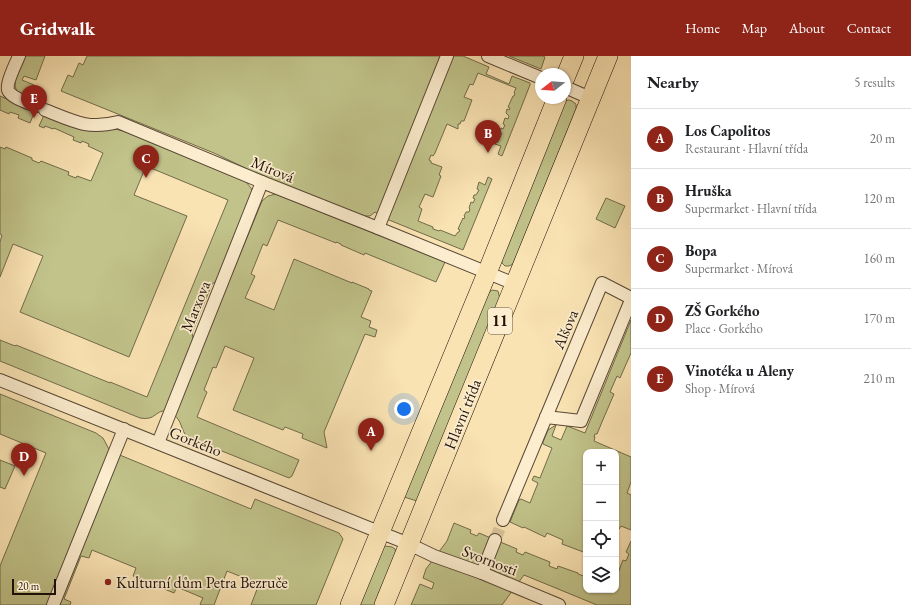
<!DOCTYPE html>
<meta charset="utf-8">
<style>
body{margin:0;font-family:"EB Garamond",serif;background:#f6f6f6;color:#202124}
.controls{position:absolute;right:12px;bottom:12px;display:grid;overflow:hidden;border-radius:8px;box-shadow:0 1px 3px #0004}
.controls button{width:36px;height:36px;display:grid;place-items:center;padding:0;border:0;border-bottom:1px solid #e0e0e0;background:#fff;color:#202124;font:20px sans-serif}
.compass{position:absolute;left:535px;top:12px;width:36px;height:36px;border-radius:50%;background:#fff;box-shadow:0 1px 3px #0004;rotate:253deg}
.scale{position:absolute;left:12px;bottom:10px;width:44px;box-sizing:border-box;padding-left:4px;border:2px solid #22130a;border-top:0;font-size:11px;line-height:14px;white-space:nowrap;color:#22130a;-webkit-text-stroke:3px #fcedce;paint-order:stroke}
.you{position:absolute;left:404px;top:353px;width:14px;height:14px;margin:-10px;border:3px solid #fff;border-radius:50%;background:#1a73e8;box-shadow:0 0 0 6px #1a73e833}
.badge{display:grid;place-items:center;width:26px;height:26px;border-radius:50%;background:#8f2418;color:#fff;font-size:13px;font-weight:700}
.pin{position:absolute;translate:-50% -33px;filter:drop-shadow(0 1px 2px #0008)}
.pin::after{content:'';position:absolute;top:21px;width:14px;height:12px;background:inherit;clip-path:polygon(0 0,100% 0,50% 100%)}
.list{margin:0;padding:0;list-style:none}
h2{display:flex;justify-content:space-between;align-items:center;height:52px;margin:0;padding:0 16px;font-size:17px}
h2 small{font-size:13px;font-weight:400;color:#757577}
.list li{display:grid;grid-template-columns:26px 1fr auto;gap:12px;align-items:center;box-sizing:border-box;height:60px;padding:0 16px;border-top:1px solid #e0e0e0}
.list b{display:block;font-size:15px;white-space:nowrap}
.list p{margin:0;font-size:13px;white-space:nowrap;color:#757577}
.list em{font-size:13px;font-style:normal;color:#757577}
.icon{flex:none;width:22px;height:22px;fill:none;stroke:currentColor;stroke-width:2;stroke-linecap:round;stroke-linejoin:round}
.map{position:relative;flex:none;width:631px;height:549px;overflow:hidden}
header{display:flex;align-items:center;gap:24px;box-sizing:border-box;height:56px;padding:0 20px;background:#8f2418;color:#fff}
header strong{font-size:19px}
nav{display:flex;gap:22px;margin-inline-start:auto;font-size:14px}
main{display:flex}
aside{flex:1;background:#fff}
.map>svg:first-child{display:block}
</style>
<header>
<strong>Gridwalk</strong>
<nav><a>Home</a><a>Map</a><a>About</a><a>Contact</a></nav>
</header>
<main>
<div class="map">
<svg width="631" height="549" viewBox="0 0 631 549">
<rect width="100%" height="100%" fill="#fae3b3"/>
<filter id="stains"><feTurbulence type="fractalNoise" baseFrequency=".005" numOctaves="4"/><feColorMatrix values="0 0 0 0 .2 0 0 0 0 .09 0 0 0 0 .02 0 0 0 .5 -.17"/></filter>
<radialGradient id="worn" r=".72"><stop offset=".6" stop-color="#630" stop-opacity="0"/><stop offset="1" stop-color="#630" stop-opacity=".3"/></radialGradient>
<!-- green -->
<g fill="#c1c38a" stroke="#726b4a">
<path d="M 24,0 L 45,0 L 36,24 L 24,20 L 22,24 L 34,29 L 33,31 L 42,35 L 37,47 C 32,44 21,39 18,36 C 10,28 21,9 24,0 Z"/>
<path d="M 87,0 L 463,0 L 489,11 L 486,18 L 509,28 L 512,20 L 530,27 L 530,29 L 502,100 L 498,98 L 501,90 L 495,88 L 496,86 L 498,86 L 502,77 L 500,76 L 501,72 L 503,73 L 505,69 L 503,68 L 505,62 L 508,63 L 509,60 L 506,57 L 507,53 L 509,54 L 510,52 L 508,51 L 513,40 L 514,40 L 515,38 L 514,37 L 516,32 L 478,17 L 473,29 L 470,28 L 464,41 L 472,44 L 464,65 L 461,65 L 460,68 L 458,68 L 458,73 L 447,68 L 435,97 L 433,100 L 431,99 L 429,104 L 431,105 L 431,107 L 442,111 L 439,119 L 441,120 L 433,141 L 425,138 L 419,151 L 422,153 L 418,165 L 433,171 L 433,173 L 439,175 L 440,174 L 455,180 L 458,176 L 459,176 L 460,174 L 458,173 L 463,162 L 464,163 L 465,161 L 464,160 L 466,156 L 469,156 L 470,153 L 469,152 L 471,146 L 473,147 L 475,143 L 473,142 L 474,139 L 476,139 L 479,134 L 477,133 L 479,126 L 485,129 L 488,121 L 492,123 L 463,194 L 389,164 L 375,156 L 370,160 L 364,160 L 264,121 L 214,97 L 61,35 L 68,19 L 73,21 L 79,7 L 83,9 Z"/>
<path d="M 509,0 L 543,0 L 545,1 L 541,13 Z"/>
<path d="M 0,40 L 35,55 L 30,67 L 18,62 L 19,59 L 10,56 L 9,58 L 0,54 Z"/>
<path d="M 569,44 L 572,45 L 576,48 L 576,53 L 513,208 L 509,210 L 505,210 L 502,207 L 501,202 L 565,45 Z"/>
<path d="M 44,59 L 87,73 L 115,73 L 127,76 L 246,126 L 251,132 L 253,136 L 220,222 L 212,228 L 192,277 L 194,287 L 166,355 C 155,354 156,365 140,362 L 0,305 L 0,284 L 15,290 L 16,289 L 110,327 L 110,326 L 147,341 L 228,144 L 146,110 L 134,139 L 187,160 L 129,301 L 20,256 L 43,200 L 13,188 L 0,221 L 0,186 L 2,179 L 0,178 L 0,91 L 5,93 L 6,91 L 32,102 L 32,104 L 39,107 L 41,105 L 69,116 L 68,119 L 76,122 L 77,120 L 91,125 L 103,97 L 88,90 L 89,88 L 82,85 L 81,87 L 73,84 L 74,81 L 54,72 L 53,73 L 45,70 L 44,72 L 39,70 Z"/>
<path d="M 276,138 L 445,206 L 436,226 L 365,197 L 364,199 L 341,189 L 341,188 L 336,186 L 336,187 L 278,164 L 267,190 L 263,188 L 251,218 L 255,220 L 245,242 L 274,254 L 294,203 L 352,227 L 352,226 L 369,233 L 369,234 L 372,235 L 361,261 L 371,265 L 369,271 L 377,274 L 375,281 L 365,278 L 324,376 L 327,392 L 302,382 L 303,378 L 285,371 L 283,374 L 233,354 L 254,302 L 225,290 L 216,312 L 213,311 L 204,334 L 207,336 L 197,361 L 299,404 L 292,420 L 289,422 L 187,381 C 181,374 182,365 174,359 L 262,145 L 268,140 Z"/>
<path d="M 606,142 L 625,150 L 615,172 L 596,163 Z"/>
<path d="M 492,234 L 498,235 L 500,243 L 417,445 L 404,441 L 486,239 Z"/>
<path d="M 631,264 L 631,297 L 620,322 L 617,320 L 610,336 L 614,338 L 602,366 L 597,378 L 595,378 L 594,381 L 595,381 L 594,385 L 631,401 L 631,426 L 627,437 L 631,439 L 631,474 L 621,470 L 619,473 L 616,472 L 616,396 L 586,396 L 586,497 L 562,488 L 563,484 L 547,477 L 545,481 L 524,471 L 523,472 L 510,466 L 519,444 L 521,443 L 530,447 L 538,427 L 532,424 L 534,420 L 540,422 L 552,392 L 543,388 L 543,386 L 548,374 L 556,369 L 552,380 L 561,384 L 567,370 L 585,377 Z"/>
<path d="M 0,338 L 96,377 L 103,382 L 110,395 L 251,453 L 255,443 L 339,477 L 343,483 L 316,549 L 251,549 L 259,528 L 227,515 L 214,549 L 202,549 L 200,548 L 203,542 L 177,531 L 174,537 L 133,520 L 136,512 L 92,494 L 89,502 L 81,500 L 64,543 L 71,546 L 70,549 L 0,549 L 0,510 L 46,397 L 0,378 Z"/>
<path d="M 0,404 L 15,410 L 5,433 L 0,431 Z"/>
<path d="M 454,467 L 471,474 L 470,477 L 477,480 L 479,477 L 517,493 L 516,496 L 523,499 L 525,496 L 550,506 L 549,510 L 557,513 L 558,510 L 578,517 L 578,518 L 586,521 L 586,534 L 616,534 L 616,522 L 623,504 L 626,505 L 629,498 L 626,496 L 631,485 L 631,549 L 597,549 L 524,519 L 502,549 L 411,549 L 420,528 L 432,533 L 434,527 L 423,522 L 426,513 L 447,485 Z"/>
<path d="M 385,490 L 392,491 L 395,493 L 396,498 L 375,549 L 359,549 L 382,493 Z"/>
</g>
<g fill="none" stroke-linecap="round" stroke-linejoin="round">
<!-- street-tunnel -->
<path stroke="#dac49a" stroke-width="12" stroke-dasharray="12 6" stroke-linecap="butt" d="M 495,484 L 503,464"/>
<defs>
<g id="street">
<path d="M 19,0 C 16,7 6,27 8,34 C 11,42 29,47 36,50"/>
<path d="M 488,0 L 541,22"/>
<path d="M 565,31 L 590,42"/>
<path d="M 45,54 C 73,65 87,74 118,66 L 262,126 L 378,172 L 515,228"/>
<path d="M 378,172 L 447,0"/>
<path d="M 0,324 L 409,488 L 434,500 L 482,517 L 559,549"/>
<path d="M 546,361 L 581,365 L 631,244"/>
<path d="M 158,387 L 262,126"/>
<path d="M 503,464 L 602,227 L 631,242"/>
<path d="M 482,517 L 495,484"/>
<path d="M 53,549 L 124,373"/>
</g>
<g id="primary">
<path d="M 565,22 L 574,0"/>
<path d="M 350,549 L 487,217 L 557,42"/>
<path d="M 384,549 L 608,0"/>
</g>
</defs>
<!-- street casing -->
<use href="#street" stroke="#584734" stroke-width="14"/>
<!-- primary casing -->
<use href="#primary" stroke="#22130a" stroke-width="20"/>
<!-- street -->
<use href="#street" stroke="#fcedce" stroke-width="12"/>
<!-- primary -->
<use href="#primary" stroke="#fae3b3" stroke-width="19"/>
</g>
<!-- markers -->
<circle fill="#8f2418" stroke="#fcedce" stroke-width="1.5" cx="108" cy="526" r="4"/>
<g text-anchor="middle" stroke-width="3.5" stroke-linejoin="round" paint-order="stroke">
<!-- shield labels -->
<rect fill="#fcedce" stroke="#635445" stroke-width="1" x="488" y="252" width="24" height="26" rx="3"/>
<g font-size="15" font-weight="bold" fill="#22130a">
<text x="500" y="270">11</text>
</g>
<!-- street labels -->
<g font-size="16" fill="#22130a" stroke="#fcedce">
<text transform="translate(273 113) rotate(22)" y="6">Mírová</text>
<text transform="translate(195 250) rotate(-68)" y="6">Marxova</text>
<text transform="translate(565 273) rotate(-67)" y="6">Alšova</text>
<text transform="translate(462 358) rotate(-68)" y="6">Hlavní třída</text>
<text transform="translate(196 385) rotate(22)" y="6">Gorkého</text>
<text transform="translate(490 504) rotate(21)" y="6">Svornosti</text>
</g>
<!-- poi labels -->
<g font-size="16" fill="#22130a" stroke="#fcedce" text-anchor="start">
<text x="116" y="532">Kulturní dům Petra Bezruče</text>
</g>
</g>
<rect width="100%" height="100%" filter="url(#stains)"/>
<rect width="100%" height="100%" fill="url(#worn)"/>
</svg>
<div class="controls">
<button>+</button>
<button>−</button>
<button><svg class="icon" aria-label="locate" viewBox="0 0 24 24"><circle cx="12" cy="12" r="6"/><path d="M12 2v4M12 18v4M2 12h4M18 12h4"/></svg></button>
<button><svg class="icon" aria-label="layers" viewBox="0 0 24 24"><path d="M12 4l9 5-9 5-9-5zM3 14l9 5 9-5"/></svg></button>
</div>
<svg class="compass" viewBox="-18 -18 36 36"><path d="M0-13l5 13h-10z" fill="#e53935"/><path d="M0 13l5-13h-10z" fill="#757577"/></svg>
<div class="scale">20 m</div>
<div class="you"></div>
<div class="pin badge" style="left:371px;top:395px">A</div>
<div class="pin badge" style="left:488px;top:97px">B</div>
<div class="pin badge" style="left:146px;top:122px">C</div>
<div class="pin badge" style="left:24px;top:420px">D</div>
<div class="pin badge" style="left:34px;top:62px">E</div>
</div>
<aside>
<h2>Nearby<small>5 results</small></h2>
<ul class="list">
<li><span class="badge">A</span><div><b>Los Capolitos</b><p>Restaurant · Hlavní třída</p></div><em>20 m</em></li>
<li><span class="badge">B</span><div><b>Hruška</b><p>Supermarket · Hlavní třída</p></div><em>120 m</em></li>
<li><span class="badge">C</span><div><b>Bopa</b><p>Supermarket · Mírová</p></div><em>160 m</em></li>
<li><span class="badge">D</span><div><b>ZŠ Gorkého</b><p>Place · Gorkého</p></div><em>170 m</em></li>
<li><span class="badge">E</span><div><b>Vinotéka u Aleny</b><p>Shop · Mírová</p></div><em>210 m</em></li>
</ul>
</aside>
</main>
